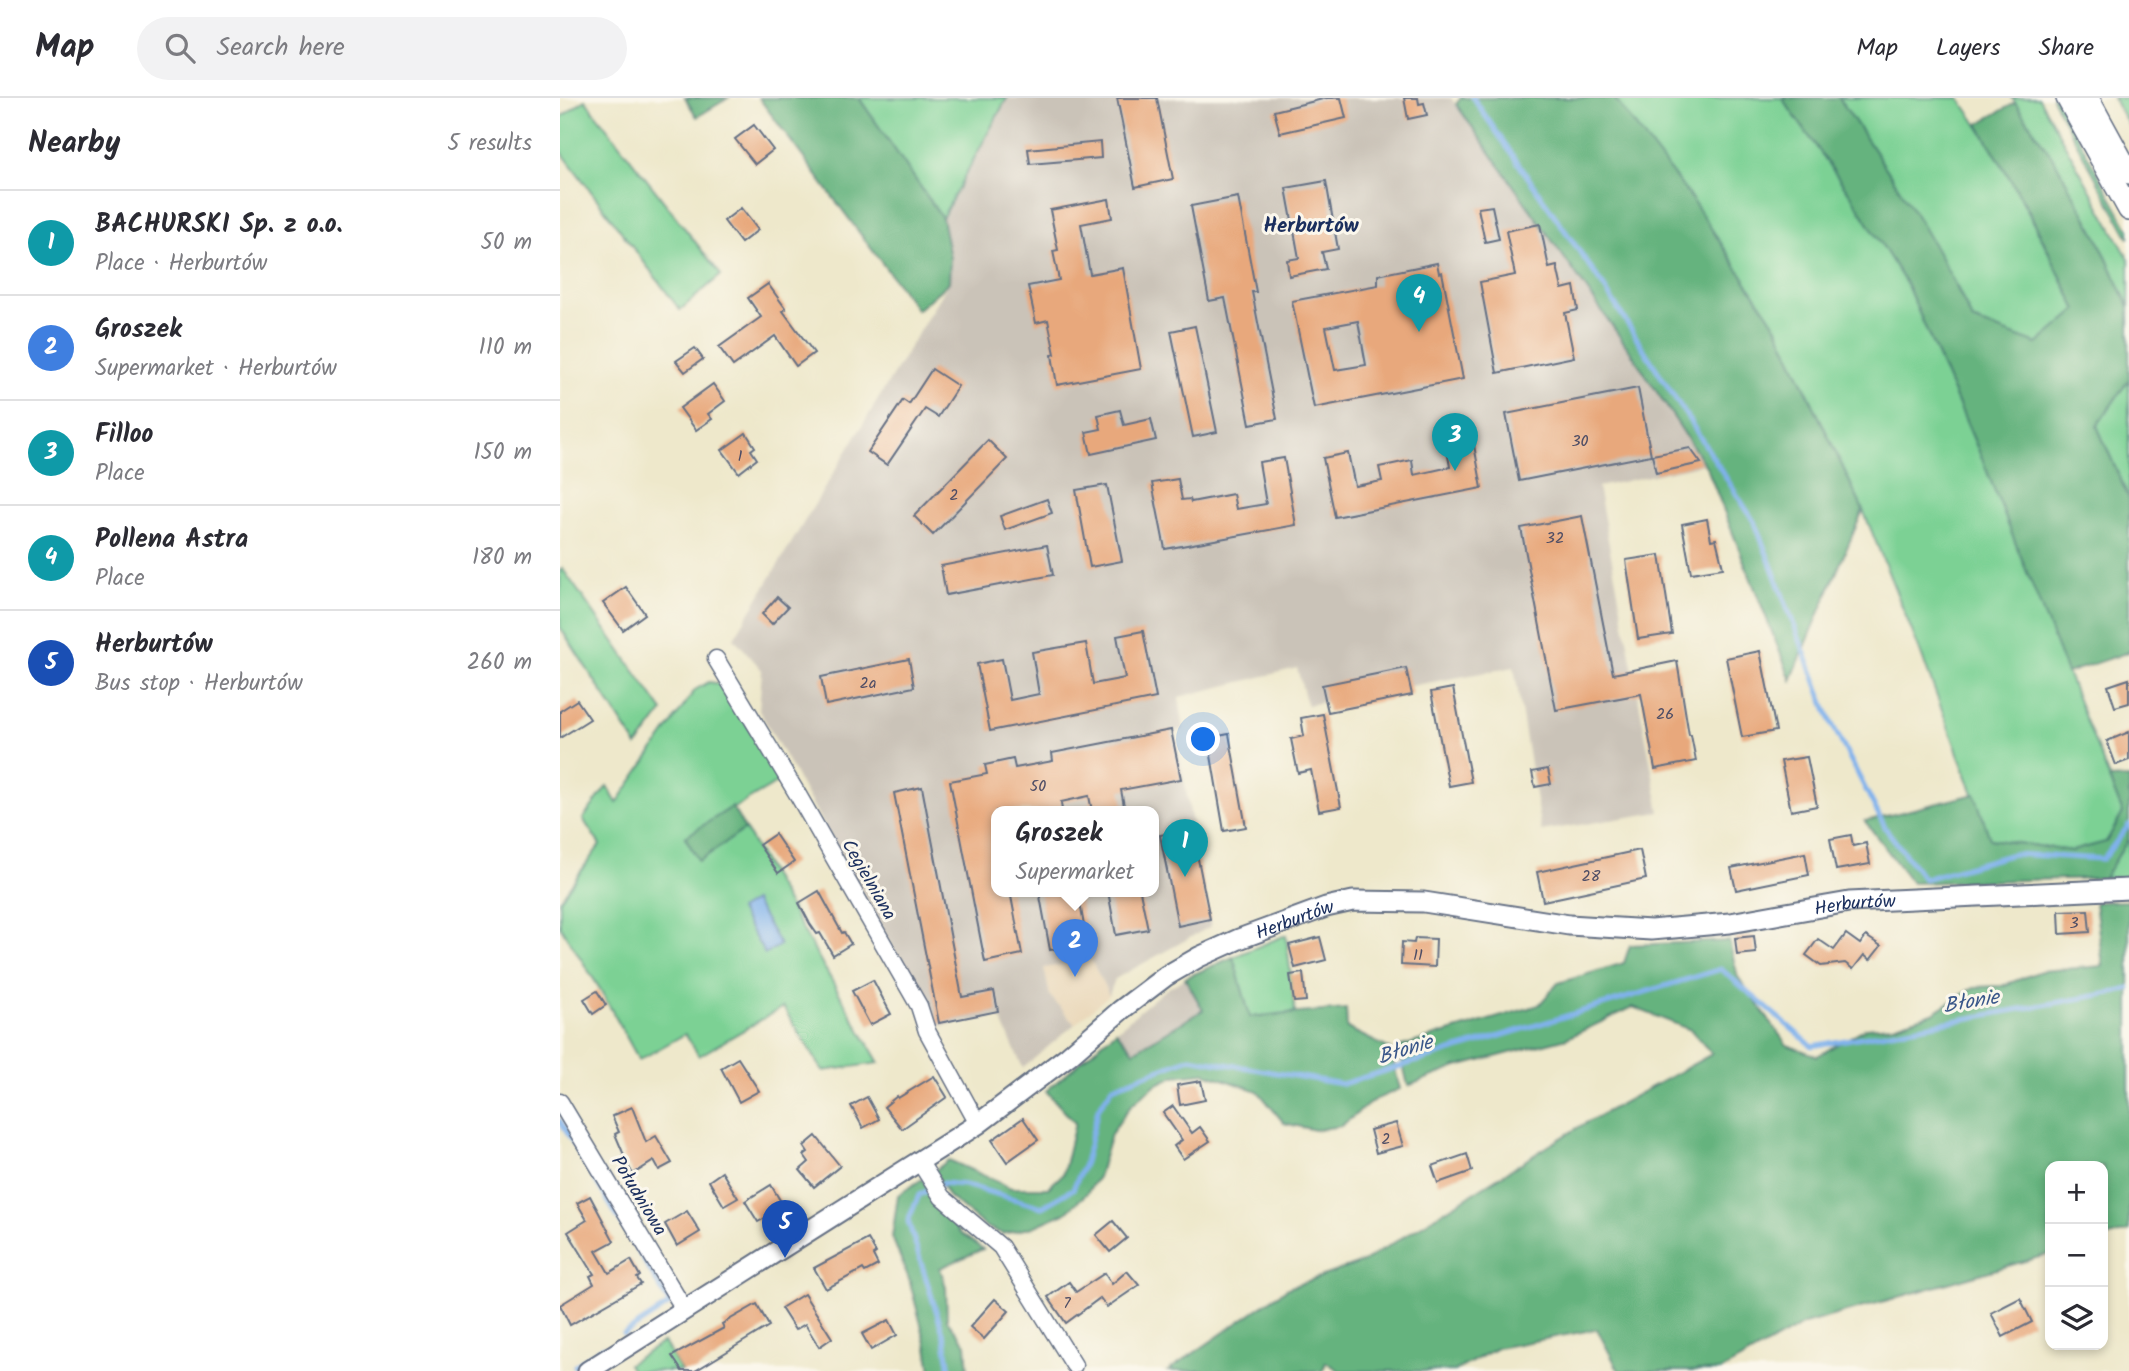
<!DOCTYPE html>
<meta charset="utf-8">
<style>
body{margin:0;font-family:Kalam,sans-serif;background:#f2f2f3;color:#2b2b33}
.controls{position:absolute;right:21px;bottom:21px;display:grid;overflow:hidden;border-radius:14px;box-shadow:0 4px 10px #0003}
.controls button{width:63px;height:63px;display:grid;place-items:center;padding:0;border:0;border-bottom:2px solid #e1e1e2;background:#fff;color:#2b2b33;font:35px sans-serif}
.you{position:absolute;left:644px;top:642px;width:24px;height:24px;margin:-18px;border:5px solid #fff;border-radius:50%;background:#1a73e8;box-shadow:0 0 0 10px #1a73e833}
.badge{display:grid;place-items:center;width:46px;height:46px;border-radius:50%;background:#1f6fb2;color:#fff;font-size:23px;font-weight:700}
.pin{position:absolute;translate:-50% -58px;filter:drop-shadow(0 2px 4px #0008)}
.pin::after{content:'';position:absolute;top:37px;width:24px;height:21px;background:inherit;clip-path:polygon(0 0,100% 0,50% 100%)}
.popup{position:absolute;left:431px;top:708px;width:168px;height:91px;box-sizing:border-box;display:grid;place-content:center;border-radius:14px;background:#fff;filter:drop-shadow(0 2px 5px #0005);font-size:23px;white-space:nowrap;color:#7c7c81}
.popup b{font-size:26px;color:#2b2b33}
.popup::after{content:'';position:absolute;left:50%;top:100%;margin-left:-14px;border:14px solid transparent;border-top-color:#fff}
.list{margin:0;padding:0;list-style:none}
h2{display:flex;justify-content:space-between;align-items:center;height:91px;margin:0;padding:0 28px;font-size:30px}
h2 small{font-size:23px;font-weight:400;color:#7c7c81}
.list li{display:grid;grid-template-columns:46px 1fr auto;gap:21px;align-items:center;box-sizing:border-box;height:105px;padding:0 28px;border-top:2px solid #e1e1e2}
.list b{display:block;font-size:26px;white-space:nowrap}
.list p{margin:0;font-size:23px;white-space:nowrap;color:#7c7c81}
.list em{font-size:23px;font-style:normal;color:#7c7c81}
.icon{flex:none;width:38px;height:38px;fill:none;stroke:currentColor;stroke-width:2;stroke-linecap:round;stroke-linejoin:round}
.map{position:relative;flex:none;width:1569px;height:1273px;overflow:hidden}
header{display:flex;align-items:center;gap:42px;box-sizing:border-box;height:98px;padding:0 35px;background:#fff;border-bottom:2px solid #e1e1e2}
header strong{font-size:33px}
nav{display:flex;gap:38px;margin-inline-start:auto;font-size:24px}
.search{width:490px;height:63px;background:#f2f2f3;display:flex;align-items:center;gap:18px;box-sizing:border-box;padding:0 24px;border-radius:38px;color:#7c7c81;font-size:26px}
main{display:flex}
aside{flex:1;background:#fff}
.map>svg:first-child{display:block}
</style>
<header>
<strong>Map</strong>
<div class="search"><svg class="icon" aria-label="search" viewBox="0 0 24 24"><circle cx="10" cy="10" r="6"/><path d="M15 15l6 6"/></svg>Search here</div>
<nav><a>Map</a><a>Layers</a><a>Share</a></nav>
</header>
<main>
<aside>
<h2>Nearby<small>5 results</small></h2>
<ul class="list">
<li><span class="badge" style="background:#0f9aa8">1</span><div><b>BACHURSKI Sp. z o.o.</b><p>Place · Herburtów</p></div><em>50 m</em></li>
<li><span class="badge" style="background:#3f7fe0">2</span><div><b>Groszek</b><p>Supermarket · Herburtów</p></div><em>110 m</em></li>
<li><span class="badge" style="background:#0f9aa8">3</span><div><b>Filloo</b><p>Place</p></div><em>150 m</em></li>
<li><span class="badge" style="background:#0f9aa8">4</span><div><b>Pollena Astra</b><p>Place</p></div><em>180 m</em></li>
<li><span class="badge" style="background:#1a4fb4">5</span><div><b>Herburtów</b><p>Bus stop · Herburtów</p></div><em>260 m</em></li>
</ul>
</aside>
<div class="map">
<svg width="1569" height="1273" viewBox="0 0 1569 1273">
<rect width="100%" height="100%" fill="#fbf7ec"/>
<filter id="ink" filterUnits="userSpaceOnUse"><feTurbulence type="fractalNoise" baseFrequency=".0143" numOctaves="2"/><feDisplacementMap in="SourceGraphic" scale="14" xChannelSelector="R" yChannelSelector="G"/><feConvolveMatrix kernelMatrix="1 2 1 2 8 2 1 2 1" color-interpolation-filters="sRGB"/></filter>
<filter id="wash" filterUnits="userSpaceOnUse"><feTurbulence type="fractalNoise" baseFrequency=".00686" numOctaves="4" result="noise"/><feDisplacementMap in="SourceGraphic" scale="28" xChannelSelector="R" yChannelSelector="G"/><feGaussianBlur stdDeviation="1.57" result="paint"/><feColorMatrix in="noise" values="0 0 0 0 0 0 0 0 0 0 0 0 0 0 0 0 0 1.4 0 .05"/><feComposite in="paint" operator="in"/></filter>
<g filter="url(#wash)">
<rect width="100%" height="100%" fill="#eee8cb"/>
<!-- built -->
<path fill="#ead8ba" d="M 531,862 L 549,897 L 515,926 L 490,898 L 484,870 Z"/>
<!-- industrial -->
<g fill="#cac3b8" fill-rule="evenodd">
<path d="M 447,0 L 891,0 L 1072,256 L 1144,366 L 1038,389 L 1100,714 L 981,733 L 954,569 L 747,607 L 737,570 L 619,599 L 624,632 L 615,633 L 651,828 L 555,881 L 549,897 L 531,862 L 484,870 L 490,898 L 515,926 L 463,970 L 440,919 L 380,928 L 369,913 L 199,612 L 202,572 L 174,540 L 389,184 L 390,160 L 382,120 ZM 436,713 L 594,713 L 594,793 L 436,793 Z"/>
<path d="M 625,880 L 644,911 L 574,953 L 556,933 L 602,894 Z"/>
</g>
<!-- green -->
<g fill="#7cd194" stroke="#4c8079" stroke-width="2">
<path d="M 299,0 L 447,0 L 382,120 Z"/>
<path d="M 1054,0 L 1222,0 L 1292,99 L 1347,187 L 1421,358 L 1563,715 L 1546,744 L 1512,753 L 1430,741 L 1360,553 L 1303,412 L 1217,230 L 1131,100 Z"/>
<path d="M 1279,0 L 1399,0 C 1447,66 1481,139 1517,212 L 1477,247 L 1412,222 L 1398,191 Z"/>
<path d="M 1452,0 L 1479,0 L 1569,161 L 1569,209 L 1536,137 L 1495,63 Z"/>
<path d="M 1492,0 L 1496,0 L 1569,132 L 1569,140 Z"/>
<path d="M 1553,0 L 1569,0 L 1569,28 Z"/>
<path d="M 25,2 L 161,177 L 120,212 L 0,52 L 0,20 Z"/>
<path d="M 1569,281 L 1569,401 L 1537,328 Z"/>
<path d="M 2,470 L 103,613 L 77,648 L 0,529 L 0,473 Z"/>
<path d="M 149,584 L 161,586 L 168,593 L 220,683 L 125,739 L 139,763 L 185,731 L 319,965 L 263,973 L 223,909 L 139,958 L 125,936 L 79,962 L 40,891 L 0,828 L 0,802 L 40,747 L 23,721 L 47,688 L 57,705 L 135,592 Z"/>
<path d="M 1569,740 L 1569,779 L 1544,780 Z"/>
<path d="M 726,837 L 735,914 L 690,919 L 673,859 Z"/>
<path d="M 104,1244 L 121,1273 L 72,1273 L 68,1266 Z"/>
</g>
<!-- forest -->
<g fill="#65b37e" stroke="#40716e" stroke-width="2">
<path d="M 125,0 L 168,0 L 137,19 Z"/>
<path d="M 199,0 L 299,0 L 382,120 L 390,160 L 389,184 L 357,212 Z"/>
<path d="M 901,0 L 1054,0 L 1131,100 L 1217,230 L 1303,412 L 1231,582 L 1147,370 L 1072,256 L 896,6 Z"/>
<path d="M 1222,0 L 1279,0 C 1327,71 1377,143 1412,222 L 1477,246 L 1517,212 L 1468,111 L 1418,26 L 1455,5 L 1495,63 L 1536,137 L 1569,209 L 1569,281 L 1537,328 L 1569,401 L 1569,554 L 1507,575 L 1421,358 L 1347,187 L 1292,99 Z"/>
<path d="M 1569,680 L 1569,740 L 1544,780 L 1352,785 L 1305,723 L 1415,696 L 1430,741 L 1512,753 L 1546,744 L 1563,715 L 1549,681 Z"/>
<path d="M 172,709 L 185,731 L 139,763 L 125,739 Z"/>
<path d="M 1569,803 L 1569,1133 L 1543,1141 L 1543,1068 L 1490,1068 L 1490,1156 L 1244,1226 L 1160,1273 L 1059,1273 L 1037,1231 L 937,1250 L 895,1273 L 780,1273 L 766,1264 L 763,1273 L 608,1273 L 728,1190 L 803,1164 L 1022,1027 L 1152,956 L 1131,932 L 1073,909 L 1007,940 L 897,969 L 848,988 L 839,949 L 979,907 L 998,885 L 1064,865 L 1070,847 L 1169,843 L 1178,879 L 1227,947 L 1257,958 L 1306,930 L 1333,928 L 1373,915 L 1414,889 L 1442,888 L 1481,873 L 1543,868 L 1535,804 Z"/>
<path d="M 673,859 L 690,919 L 786,911 L 787,930 L 830,951 L 840,991 L 814,1002 L 781,1028 L 755,1032 L 724,1025 L 698,993 L 645,975 L 614,978 L 595,987 L 571,1007 L 551,1036 L 538,1079 L 526,1096 L 505,1115 L 473,1129 L 443,1136 L 426,1129 L 389,1099 L 374,1073 L 389,1062 L 451,1090 L 488,1090 L 503,1076 L 515,1025 L 486,993 L 556,933 L 574,953 L 643,912 L 625,880 Z"/>
<path d="M 362,1081 L 400,1135 L 423,1151 L 380,1170 L 386,1189 L 387,1222 L 406,1246 L 408,1273 L 371,1273 L 367,1249 L 349,1181 L 332,1139 L 338,1097 Z"/>
</g>
<!-- water -->
<path fill="#80b2ec" stroke="#4e70a5" stroke-width="2" d="M 194,803 L 220,847 L 205,856 L 179,812 Z"/>
<g fill="none" stroke-linecap="round" stroke-linejoin="round">
<!-- stream -->
<g stroke="#80b2ec" stroke-width="5">
<path d="M 913,0 L 1042,186 L 1195,425 L 1272,626 L 1326,731 L 1364,781 L 1453,756 L 1543,761 L 1569,727"/>
<path d="M 0,1023 L 110,1206 L 64,1236"/>
<path d="M 15,1268 L 43,1249"/>
<path d="M 390,1273 L 385,1241 L 348,1123 L 359,1097 L 383,1085 L 405,1087 L 482,1109 L 513,1091 L 525,1064 L 538,1011 L 553,989 L 630,960 L 782,986 L 1161,871 L 1252,948 L 1562,893 L 1569,890"/>
</g>
</g>
<g id="blocks">
<!-- building -->
<g fill="#e8a87b" fill-rule="evenodd">
<path d="M 557,0 L 597,0 L 613,81 L 575,89 Z"/>
<path d="M 767,0 L 781,0 L 786,20 L 720,35 L 714,13 Z"/>
<path d="M 844,0 L 858,0 L 859,6 L 864,5 L 867,17 L 848,21 Z"/>
<path d="M 194,27 L 213,52 L 195,66 L 175,41 Z"/>
<path d="M 540,44 L 541,60 L 470,66 L 468,51 Z"/>
<path d="M 766,83 L 778,151 L 762,154 L 766,171 L 729,178 L 727,162 L 739,160 L 726,90 Z"/>
<path d="M 678,99 L 696,194 L 692,194 L 717,321 L 690,326 L 665,200 L 649,203 L 631,108 Z"/>
<path d="M 549,101 L 552,120 L 521,126 L 530,176 L 563,170 L 581,271 L 497,287 L 492,257 L 495,256 L 488,222 L 476,225 L 468,188 L 499,182 L 493,153 L 498,152 L 490,112 Z"/>
<path d="M 932,108 L 939,141 L 925,144 L 918,110 Z"/>
<path d="M 181,110 L 198,132 L 181,145 L 164,123 Z"/>
<path d="M 980,126 L 989,170 L 997,168 L 1002,191 L 1014,188 L 1018,212 L 1005,215 L 1014,259 L 937,275 L 920,184 L 955,177 L 946,133 Z"/>
<path d="M 877,165 L 879,175 L 882,174 L 903,281 L 754,310 L 732,203 L 818,187 L 818,177 ZM 798,223 L 806,267 L 775,272 L 766,229 Z"/>
<path d="M 208,186 L 226,211 L 223,213 L 254,255 L 236,268 L 215,238 L 173,268 L 159,249 L 201,219 L 188,200 Z"/>
<path d="M 635,228 L 657,334 L 633,339 L 611,233 Z"/>
<path d="M 135,250 L 143,261 L 125,274 L 116,263 Z"/>
<path d="M 372,271 L 398,288 L 378,319 L 365,311 L 327,367 L 308,354 L 343,302 L 349,306 Z"/>
<path d="M 153,286 L 165,303 L 148,316 L 152,321 L 136,332 L 120,310 Z"/>
<path d="M 1078,290 L 1091,357 L 959,383 L 946,316 Z"/>
<path d="M 560,312 L 564,327 L 591,321 L 596,342 L 531,356 L 526,334 L 541,331 L 538,317 Z"/>
<path d="M 911,331 L 922,390 L 775,419 L 763,360 L 788,355 L 795,388 L 822,383 L 819,369 L 852,362 L 854,377 L 890,369 L 884,336 Z"/>
<path d="M 186,335 L 195,349 L 191,352 L 197,361 L 179,375 L 162,352 Z"/>
<path d="M 428,342 L 447,361 L 373,437 L 354,418 Z"/>
<path d="M 1130,350 L 1141,365 L 1096,375 L 1092,357 Z"/>
<path d="M 724,360 L 736,427 L 605,451 L 592,385 L 618,381 L 622,402 L 630,401 L 631,404 L 673,396 L 676,411 L 706,406 L 699,364 Z"/>
<path d="M 547,387 L 562,463 L 530,469 L 516,392 Z"/>
<path d="M 487,401 L 492,415 L 445,432 L 440,418 Z"/>
<path d="M 1022,418 L 1053,576 L 1117,563 L 1129,637 L 1131,637 L 1136,663 L 1095,671 L 1081,596 L 996,612 L 961,430 Z"/>
<path d="M 1147,421 L 1151,442 L 1156,441 L 1163,470 L 1131,475 L 1122,426 Z"/>
<path d="M 487,447 L 493,477 L 386,497 L 381,468 Z"/>
<path d="M 1100,457 L 1112,536 L 1078,541 L 1066,462 Z"/>
<path d="M 66,489 L 85,516 L 63,532 L 43,505 Z"/>
<path d="M 217,499 L 228,509 L 212,526 L 202,516 Z"/>
<path d="M 583,533 L 596,600 L 430,633 L 417,566 L 442,561 L 450,602 L 479,596 L 472,554 L 526,545 L 533,586 L 565,580 L 557,538 Z"/>
<path d="M 1200,553 L 1216,633 L 1182,639 L 1166,560 Z"/>
<path d="M 349,561 L 354,589 L 266,607 L 261,579 Z"/>
<path d="M 846,570 L 852,597 L 768,614 L 762,587 Z"/>
<path d="M 1569,581 L 1569,605 L 1555,609 L 1548,588 Z"/>
<path d="M 893,590 L 911,684 L 889,688 L 871,594 Z"/>
<path d="M 17,602 L 30,621 L 0,640 L 0,613 Z"/>
<path d="M 763,616 L 781,709 L 759,713 L 751,672 L 738,675 L 731,641 L 744,638 L 741,620 Z"/>
<path d="M 611,632 L 621,681 L 561,692 L 565,713 L 532,713 L 529,698 L 501,704 L 502,713 L 436,713 L 436,793 L 450,793 L 462,856 L 425,864 L 390,683 L 427,676 L 425,667 L 453,661 L 455,670 L 493,663 L 492,655 Z"/>
<path d="M 1569,634 L 1569,662 L 1556,667 L 1547,643 Z"/>
<path d="M 669,636 L 686,729 L 664,733 L 648,640 Z"/>
<path d="M 1247,659 L 1257,708 L 1231,713 L 1221,663 Z"/>
<path d="M 988,671 L 991,686 L 975,689 L 972,674 Z"/>
<path d="M 362,689 L 402,899 L 434,893 L 438,913 L 379,925 L 334,695 Z"/>
<path d="M 632,731 L 650,821 L 618,828 L 600,737 Z"/>
<path d="M 215,736 L 234,764 L 218,775 L 199,747 Z"/>
<path d="M 1291,737 L 1293,748 L 1306,745 L 1310,766 L 1276,772 L 1270,741 Z"/>
<path d="M 1080,752 L 1086,781 L 983,803 L 977,774 Z"/>
<path d="M 1245,755 L 1249,777 L 1176,792 L 1171,770 Z"/>
<path d="M 259,793 L 282,835 L 284,834 L 291,846 L 273,857 L 260,835 L 257,836 L 250,826 L 239,805 Z"/>
<path d="M 479,793 L 518,793 L 527,845 L 490,852 Z"/>
<path d="M 548,793 L 580,793 L 588,831 L 556,837 Z"/>
<path d="M 1528,812 L 1530,834 L 1500,836 L 1499,813 Z"/>
<path d="M 1286,836 L 1300,846 L 1306,838 L 1321,848 L 1310,862 L 1304,857 L 1293,871 L 1285,865 L 1261,868 L 1246,857 L 1258,841 L 1274,852 Z"/>
<path d="M 1194,838 L 1196,855 L 1177,857 L 1175,840 Z"/>
<path d="M 760,839 L 766,862 L 735,870 L 729,847 Z"/>
<path d="M 855,840 L 876,841 L 875,869 L 841,867 L 842,844 L 854,845 Z"/>
<path d="M 743,875 L 746,903 L 734,904 L 730,877 Z"/>
<path d="M 313,882 L 331,916 L 310,927 L 292,893 Z"/>
<path d="M 37,893 L 46,907 L 33,916 L 24,901 Z"/>
<path d="M 178,960 L 199,993 L 179,1004 L 161,970 Z"/>
<path d="M 374,978 L 387,999 L 342,1031 L 324,1009 L 337,998 L 338,1000 Z"/>
<path d="M 641,983 L 645,1002 L 620,1007 L 617,987 Z"/>
<path d="M 307,999 L 319,1021 L 303,1030 L 291,1008 Z"/>
<path d="M 613,1008 L 632,1035 L 640,1029 L 650,1043 L 623,1061 L 614,1048 L 622,1042 L 603,1015 Z"/>
<path d="M 72,1009 L 86,1044 L 96,1038 L 112,1065 L 99,1072 L 94,1063 L 73,1076 L 62,1058 L 64,1057 L 55,1036 L 59,1034 L 52,1018 Z"/>
<path d="M 463,1020 L 478,1042 L 447,1064 L 432,1042 Z"/>
<path d="M 836,1025 L 843,1048 L 816,1055 L 810,1032 Z"/>
<path d="M 256,1038 L 280,1068 L 254,1089 L 240,1072 L 249,1064 L 244,1057 L 248,1054 L 244,1048 Z"/>
<path d="M 907,1056 L 912,1073 L 878,1085 L 872,1068 Z"/>
<path d="M 162,1074 L 178,1100 L 164,1108 L 149,1083 Z"/>
<path d="M 211,1087 L 224,1109 L 198,1124 L 185,1103 Z"/>
<path d="M 30,1098 L 54,1143 L 36,1153 L 49,1175 L 71,1162 L 80,1178 L 77,1180 L 81,1186 L 10,1227 L 0,1207 L 34,1186 L 30,1178 L 34,1176 L 8,1134 L 27,1122 L 17,1105 Z"/>
<path d="M 127,1113 L 140,1134 L 117,1148 L 105,1126 Z"/>
<path d="M 553,1123 L 567,1140 L 550,1154 L 536,1137 Z"/>
<path d="M 308,1141 L 316,1155 L 313,1157 L 318,1167 L 305,1174 L 303,1171 L 266,1191 L 254,1170 Z"/>
<path d="M 567,1173 L 579,1187 L 547,1209 L 540,1200 L 506,1225 L 488,1199 L 509,1184 L 516,1194 L 545,1175 L 552,1186 Z"/>
<path d="M 244,1196 L 272,1240 L 259,1249 L 245,1226 L 235,1232 L 221,1210 Z"/>
<path d="M 1460,1200 L 1472,1224 L 1443,1239 L 1431,1215 Z"/>
<path d="M 435,1201 L 449,1213 L 424,1241 L 410,1229 Z"/>
<path d="M 197,1206 L 209,1228 L 135,1273 L 122,1273 L 112,1258 L 164,1230 L 162,1226 Z"/>
<path d="M 329,1222 L 337,1237 L 311,1252 L 302,1236 Z"/>
</g>
</g>
</g>
<g filter="url(#ink)">
<use href="#blocks" fill-opacity="0" stroke="#657084" stroke-width="2"/>
<g fill="none" stroke-linecap="round" stroke-linejoin="round">
<defs>
<g id="minor">
<path d="M 156,561 L 238,697 L 359,908 L 367,933 L 418,1026"/>
<path d="M 0,1004 L 124,1211"/>
<path d="M 359,1063 L 382,1099 L 441,1149 L 514,1267"/>
</g>
<g id="tertiary">
<path id="s1" d="M 28,1273 L 418,1026 L 508,958 L 561,912 L 606,878 L 639,859 L 679,841 L 766,809 L 793,803 L 864,804 L 1009,827 L 1091,832 L 1170,825 L 1289,804 L 1569,791"/>
</g>
<g id="secondary">
<path d="M 1507,0 L 1569,112"/>
<path d="M 1528,0 L 1569,75"/>
</g>
</defs>
<!-- minor casing -->
<use href="#minor" stroke="#657084" stroke-width="19"/>
<!-- tertiary casing -->
<use href="#tertiary" stroke="#657084" stroke-width="23"/>
<!-- secondary casing -->
<use href="#secondary" stroke="#657084" stroke-width="24"/>
<!-- minor -->
<use href="#minor" stroke="#fff" stroke-width="16"/>
<!-- tertiary -->
<use href="#tertiary" stroke="#fff" stroke-width="19"/>
<!-- secondary -->
<use href="#secondary" stroke="#fff" stroke-width="21"/>
</g>
</g>
<g text-anchor="middle" stroke-width="6" stroke-linejoin="round" paint-order="stroke">
<!-- number labels -->
<g font-size="16" fill="#4e4d65">
<text x="1020" y="348">30</text>
<text x="180" y="363">1</text>
<text x="394" y="402">2</text>
<text x="995" y="445">32</text>
<text x="308" y="590">2a</text>
<text x="1105" y="621">26</text>
<text x="478" y="693">50</text>
<text x="1031" y="783">28</text>
<text x="1514" y="830">3</text>
<text x="858" y="862">11</text>
<text x="826" y="1046">2</text>
<text x="507" y="1210">7</text>
</g>
<!-- street labels -->
<g font-size="19" fill="#1b2f5e" stroke="#fbf7ec">
<text transform="translate(310 781) rotate(60)" y="7">Cegielniana</text>
<text dy="7" stroke="none"><textPath href="#s1" startOffset="1409">Herburtów</textPath></text>
<text dy="7" stroke="none"><textPath href="#s1" startOffset="842">Herburtów</textPath></text>
<text transform="translate(80 1097) rotate(59)" y="7">Południowa</text>
</g>
<!-- neighbourhood labels -->
<g font-size="21" font-weight="bold" fill="#1b2f5e" stroke="#fbf7ec">
<text x="751" y="134">Herburtów</text>
</g>
<!-- water labels -->
<g font-size="21" font-style="italic" fill="#395689" stroke="#fbf7ec">
<text transform="translate(1411 903) rotate(-10)" y="7">Błonie</text>
<text transform="translate(845 951) rotate(-17)" y="7">Błonie</text>
</g>
</g>
</svg>
<div class="controls">
<button>+</button>
<button>−</button>
<button><svg class="icon" aria-label="layers" viewBox="0 0 24 24"><path d="M12 4l9 5-9 5-9-5zM3 14l9 5 9-5"/></svg></button>
</div>
<div class="you"></div>
<div class="pin badge" style="left:625px;top:779px;background:#0f9aa8">1</div>
<div class="pin badge" style="left:515px;top:879px;background:#3f7fe0">2</div>
<div class="popup"><b>Groszek</b>Supermarket</div>
<div class="pin badge" style="left:895px;top:373px;background:#0f9aa8">3</div>
<div class="pin badge" style="left:859px;top:234px;background:#0f9aa8">4</div>
<div class="pin badge" style="left:225px;top:1160px;background:#1a4fb4">5</div>
</div>
</main>
